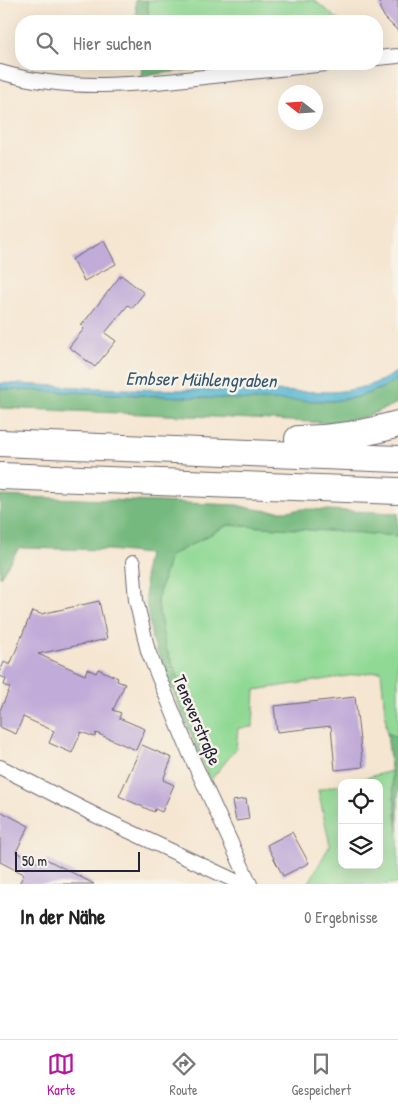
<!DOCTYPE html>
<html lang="de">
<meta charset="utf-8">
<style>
body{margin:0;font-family:"Patrick Hand",sans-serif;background:#f2f2f2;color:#222}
.controls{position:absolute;right:15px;bottom:15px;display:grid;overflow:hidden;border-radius:10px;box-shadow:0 5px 20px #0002}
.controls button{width:45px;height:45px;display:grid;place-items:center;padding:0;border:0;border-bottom:1px solid #e0e0e0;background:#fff;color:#222;font:25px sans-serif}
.compass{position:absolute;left:278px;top:85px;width:45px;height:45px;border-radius:50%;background:#fff;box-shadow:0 5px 20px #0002;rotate:287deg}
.scale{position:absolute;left:15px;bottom:12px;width:125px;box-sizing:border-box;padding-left:5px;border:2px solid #22223b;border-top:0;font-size:14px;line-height:18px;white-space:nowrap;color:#22223b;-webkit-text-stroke:4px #f7f3e8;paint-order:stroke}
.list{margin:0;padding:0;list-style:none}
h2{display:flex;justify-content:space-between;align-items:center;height:65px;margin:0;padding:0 20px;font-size:21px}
h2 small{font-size:16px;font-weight:400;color:#767676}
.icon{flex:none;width:28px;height:28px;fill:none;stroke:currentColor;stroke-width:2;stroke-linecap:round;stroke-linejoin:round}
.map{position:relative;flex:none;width:398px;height:884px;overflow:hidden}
.search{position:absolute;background:#fff;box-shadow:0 5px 20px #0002;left:15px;right:15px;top:15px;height:55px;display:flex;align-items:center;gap:12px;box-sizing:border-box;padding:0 18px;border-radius:20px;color:#767676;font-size:19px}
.sheet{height:155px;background:#fff}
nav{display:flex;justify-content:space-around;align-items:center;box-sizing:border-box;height:70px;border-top:1px solid #e0e0e0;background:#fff;font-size:14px;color:#767676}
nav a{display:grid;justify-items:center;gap:2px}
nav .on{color:#b5179e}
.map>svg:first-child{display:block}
</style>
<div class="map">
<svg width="398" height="884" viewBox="0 0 398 884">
<rect width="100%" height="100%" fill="#f7f3e8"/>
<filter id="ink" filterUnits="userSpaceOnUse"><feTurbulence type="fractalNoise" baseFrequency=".02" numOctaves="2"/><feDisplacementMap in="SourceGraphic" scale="10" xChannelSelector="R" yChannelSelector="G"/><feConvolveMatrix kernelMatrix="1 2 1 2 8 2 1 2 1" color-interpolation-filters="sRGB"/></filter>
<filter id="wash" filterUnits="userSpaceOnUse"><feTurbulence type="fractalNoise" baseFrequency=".0096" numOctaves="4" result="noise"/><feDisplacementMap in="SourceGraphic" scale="20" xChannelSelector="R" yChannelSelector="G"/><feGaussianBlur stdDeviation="1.12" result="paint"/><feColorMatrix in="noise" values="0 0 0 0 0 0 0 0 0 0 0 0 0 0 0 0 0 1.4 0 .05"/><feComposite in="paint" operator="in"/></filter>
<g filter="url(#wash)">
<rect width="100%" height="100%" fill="#f5e6d1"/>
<!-- green -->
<g fill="#90d994" stroke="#597e68">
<path d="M 147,0 L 314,0 L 340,21 L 149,21 Z"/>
<path d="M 228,525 L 347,532 L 398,536 L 398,738 L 387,733 L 381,671 L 255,690 L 253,727 L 238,728 L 236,749 L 210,781 L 198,752 L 202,750 L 202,735 L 165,646 L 157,600 L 170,556 Z"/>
<path d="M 391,771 L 398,831 L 398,884 L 308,884 L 330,845 L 318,790 L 342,784 L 342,865 L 379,865 L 379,783 L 347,783 Z"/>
</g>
<!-- forest -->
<g fill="#74b97e" stroke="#4b6e5c">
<path d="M 135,0 L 147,0 L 149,21 L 137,21 Z"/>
<path d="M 141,64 L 233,64 L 142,76 Z"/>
<path d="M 398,379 L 398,403 L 365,417 L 328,423 L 214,417 L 0,408 L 0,389 L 255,400 L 332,401 L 358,397 L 382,388 Z"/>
<path d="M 0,496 L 237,505 C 258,511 281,513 303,509 L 398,513 L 398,536 L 347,532 L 228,525 L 170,556 L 157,600 L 165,646 L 202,735 L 202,750 L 198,752 L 152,639 L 146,600 L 145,569 L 148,554 L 110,550 L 19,548 L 0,577 Z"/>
<path d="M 387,733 L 398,738 L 398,831 Z"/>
</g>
<!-- water -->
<path fill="#54b6d2" stroke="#3b6c86" d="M 398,371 L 398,379 L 382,388 L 358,397 L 332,401 L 255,400 L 0,389 L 0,383 L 118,389 L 332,392 C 356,390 378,385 398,371 Z"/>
<g id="blocks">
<!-- building -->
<g fill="#c1abd8">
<path d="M 379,0 L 398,0 L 398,31 L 385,18 L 380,9 Z"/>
<path d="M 104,241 L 116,264 L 84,281 L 72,259 Z"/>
<path d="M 121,275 L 144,293 L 132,308 L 128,305 L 105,333 L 116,341 L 95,367 L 69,347 L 84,329 L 81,326 Z"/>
<path d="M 99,601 L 107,639 L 38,654 L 85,675 L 87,669 L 96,673 L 98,669 L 118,678 L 117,681 L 125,684 L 113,710 L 121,713 L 119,718 L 145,729 L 136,750 L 96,733 L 95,737 L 81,732 L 72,753 L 49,743 L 54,731 L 23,717 L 16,734 L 0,727 L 0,710 L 10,688 L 4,685 L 6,679 L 0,676 L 0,672 L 4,662 L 10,665 L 32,611 L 41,614 Z"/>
<path d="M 355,697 L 363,767 L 335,770 L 331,726 L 277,732 L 274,706 Z"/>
<path d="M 142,745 L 172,758 L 163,780 L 174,785 L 162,812 L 155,809 L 154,812 L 119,796 Z"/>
<path d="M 246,799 L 249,819 L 236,821 L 232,801 Z"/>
<path d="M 0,811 L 29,826 L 16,852 L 43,865 L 46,859 L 94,884 L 19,884 L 24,874 L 0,862 Z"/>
<path d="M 292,832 L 309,863 L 283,876 L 267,845 Z"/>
</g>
</g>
</g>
<g filter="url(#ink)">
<use href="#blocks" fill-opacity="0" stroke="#6c6770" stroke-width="1"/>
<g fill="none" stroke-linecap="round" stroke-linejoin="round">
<defs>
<g id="street">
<path d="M 377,58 L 398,56"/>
<path d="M 0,72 C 68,92 135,85 204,77 C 245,73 285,68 326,64"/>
<path d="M 133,563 L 136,600 L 148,651 L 190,754 L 250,884"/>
<path d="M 0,767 L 99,817 L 242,884"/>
</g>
<g id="highway">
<path d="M 298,439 C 333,439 365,434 398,424"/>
<path d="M 0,443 L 398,459"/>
<path d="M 0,476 L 398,491"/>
</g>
</defs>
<!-- street casing -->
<use href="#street" stroke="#6c6770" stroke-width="16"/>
<!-- highway casing -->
<use href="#highway" stroke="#6c6770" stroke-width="28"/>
<!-- street -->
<use href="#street" stroke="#fff" stroke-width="14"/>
<!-- highway -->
<use href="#highway" stroke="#fff" stroke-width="26"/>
</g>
</g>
<g text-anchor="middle" stroke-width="5" stroke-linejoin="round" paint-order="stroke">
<!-- street labels -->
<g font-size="18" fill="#22223b" stroke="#f7f3e8">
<text transform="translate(197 720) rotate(67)" y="6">Teneverstraße</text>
</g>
<!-- water labels -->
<g font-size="19" font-style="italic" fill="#345670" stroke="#f7f3e8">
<text transform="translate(201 379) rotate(1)" y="7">Embser Mühlengraben</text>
</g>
</g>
</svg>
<div class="controls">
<button><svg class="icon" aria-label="locate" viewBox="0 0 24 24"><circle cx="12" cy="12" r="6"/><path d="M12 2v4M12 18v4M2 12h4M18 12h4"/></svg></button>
<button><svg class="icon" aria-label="layers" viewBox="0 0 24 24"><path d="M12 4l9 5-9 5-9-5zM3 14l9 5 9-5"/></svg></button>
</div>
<svg class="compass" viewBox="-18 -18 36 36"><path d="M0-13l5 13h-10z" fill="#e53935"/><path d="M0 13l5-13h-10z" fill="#767676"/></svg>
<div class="scale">50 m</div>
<div class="search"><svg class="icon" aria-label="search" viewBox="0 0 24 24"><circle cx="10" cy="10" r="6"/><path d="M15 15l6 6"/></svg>Hier suchen</div>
</div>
<section class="sheet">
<h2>In der Nähe<small>0 Ergebnisse</small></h2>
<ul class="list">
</ul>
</section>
<nav>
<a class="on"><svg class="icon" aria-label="map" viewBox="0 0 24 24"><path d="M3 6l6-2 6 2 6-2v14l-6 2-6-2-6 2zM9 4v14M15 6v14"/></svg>Karte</a>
<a><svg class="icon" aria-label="directions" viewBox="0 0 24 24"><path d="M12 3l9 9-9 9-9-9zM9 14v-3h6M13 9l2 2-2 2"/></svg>Route</a>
<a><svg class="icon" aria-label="saved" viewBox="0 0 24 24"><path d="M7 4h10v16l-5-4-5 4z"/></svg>Gespeichert</a>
</nav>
